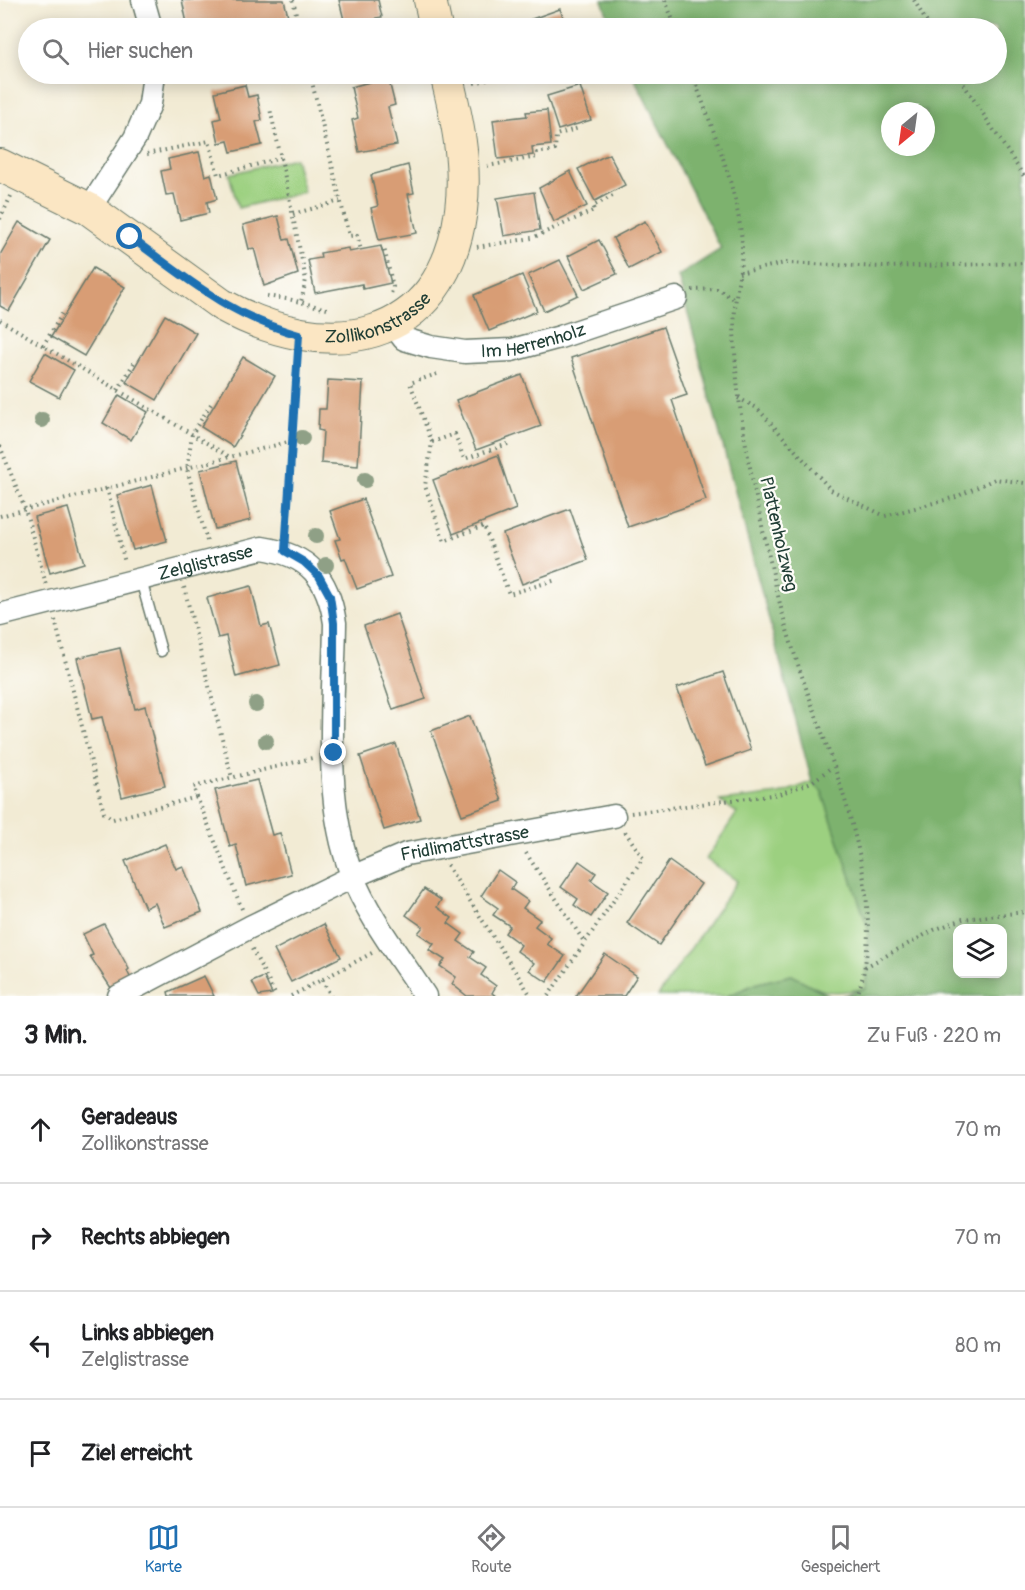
<!DOCTYPE html>
<html lang="de">
<meta charset="utf-8">
<style>
body{margin:0;font-family:Pangolin,sans-serif;background:#f2f2f2;color:#202124}
.controls{position:absolute;right:18px;bottom:18px;display:grid;overflow:hidden;border-radius:12px;box-shadow:0 3px 15px #0003}
.controls button{width:54px;height:54px;display:grid;place-items:center;padding:0;border:0;border-bottom:2px solid #e0e0e0;background:#fff;color:#202124;font:30px sans-serif}
.compass{position:absolute;left:881px;top:102px;width:54px;height:54px;border-radius:50%;background:#fff;box-shadow:0 3px 15px #0003;rotate:209deg}
.stop{position:absolute;width:18px;height:18px;margin:-14px;border:4px solid #1f6fb2;border-radius:50%;background:#fff}
.stop.end{background:#1f6fb2;border-color:#fff;box-shadow:0 2px 6px #0008}
.list{margin:0;padding:0;list-style:none}
h2{display:flex;justify-content:space-between;align-items:center;height:78px;margin:0;padding:0 24px;font-size:26px}
h2 small{font-size:20px;font-weight:400;color:#757577}
.list li{display:grid;grid-template-columns:39px 1fr auto;gap:18px;align-items:center;box-sizing:border-box;height:108px;padding:0 24px;border-top:2px solid #e0e0e0}
.list b{display:block;font-size:22px;white-space:nowrap}
.list p{margin:0;font-size:20px;white-space:nowrap;color:#757577}
.list em{font-size:20px;font-style:normal;color:#757577}
.icon{flex:none;width:33px;height:33px;fill:none;stroke:currentColor;stroke-width:2;stroke-linecap:round;stroke-linejoin:round}
.map{position:relative;flex:none;width:1025px;height:996px;overflow:hidden}
.search{position:absolute;background:#fff;box-shadow:0 3px 15px #0003;left:18px;right:18px;top:18px;height:66px;display:flex;align-items:center;gap:15px;box-sizing:border-box;padding:0 21px;border-radius:33px;color:#757577;font-size:22px}
.sheet{height:510px;background:#fff}
nav{display:flex;justify-content:space-around;align-items:center;box-sizing:border-box;height:84px;border-top:2px solid #e0e0e0;background:#fff;font-size:16px;color:#757577}
nav a{display:grid;justify-items:center;gap:3px}
nav .on{color:#1f6fb2}
.map>svg:first-child{display:block}
</style>
<div class="map">
<svg width="1025" height="996" viewBox="0 0 1025 996">
<rect width="100%" height="100%" fill="#fdfcf7"/>
<filter id="ink" filterUnits="userSpaceOnUse"><feTurbulence type="fractalNoise" baseFrequency=".0167" numOctaves="2"/><feDisplacementMap in="SourceGraphic" scale="12" xChannelSelector="R" yChannelSelector="G"/><feConvolveMatrix kernelMatrix="1 2 1 2 8 2 1 2 1" color-interpolation-filters="sRGB"/></filter>
<filter id="wash" filterUnits="userSpaceOnUse"><feTurbulence type="fractalNoise" baseFrequency=".008" numOctaves="4" result="noise"/><feDisplacementMap in="SourceGraphic" scale="24" xChannelSelector="R" yChannelSelector="G"/><feGaussianBlur stdDeviation="1.35" result="paint"/><feColorMatrix in="noise" values="0 0 0 0 0 0 0 0 0 0 0 0 0 0 0 0 0 1.4 0 .05"/><feComposite in="paint" operator="in"/></filter>
<g filter="url(#wash)">
<rect width="100%" height="100%" fill="#f2ebd4"/>
<!-- green -->
<g fill="#9cd080" stroke="#5e865a" stroke-width="1.5">
<path d="M 295,158 L 304,192 L 238,208 L 229,174 Z"/>
<path d="M 812,782 L 822,791 L 868,928 L 866,988 C 827,996 825,993 791,975 L 758,983 L 727,996 L 658,996 L 737,881 L 706,859 L 737,813 L 720,801 L 779,794 Z"/>
</g>
<!-- forest -->
<g fill="#7db26e" stroke="#4e7851" stroke-width="1.5" fill-rule="evenodd">
<path d="M 602,0 L 1025,0 L 1025,996 L 842,996 L 866,988 L 868,928 L 822,792 L 812,782 L 678,276 L 721,249 L 632,74 L 996,74 L 996,28 L 612,28 ZM 890,111 L 926,111 L 926,147 L 890,147 ZM 958,928 L 1002,928 L 1002,974 L 958,974 Z"/>
<path d="M 792,975 L 830,996 L 727,996 L 758,983 Z"/>
</g>
<g id="blocks">
<!-- building -->
<g fill="#d89d74">
<path d="M 182,0 L 284,0 L 291,28 L 188,28 Z"/>
<path d="M 339,0 L 378,0 L 382,17 L 376,18 L 378,28 L 346,28 Z"/>
<path d="M 560,9 L 567,28 L 532,28 L 529,20 Z"/>
<path d="M 388,77 L 395,105 L 388,107 L 397,145 L 359,152 L 352,120 L 358,118 L 351,87 Z"/>
<path d="M 245,85 L 248,97 L 257,95 L 262,120 L 256,122 L 262,145 L 231,152 L 228,141 L 219,143 L 214,120 L 221,118 L 215,92 Z"/>
<path d="M 580,86 L 591,120 L 558,130 L 547,96 Z"/>
<path d="M 547,110 L 551,145 L 532,147 L 533,155 L 498,159 L 493,120 L 527,116 L 526,112 Z"/>
<path d="M 199,152 L 205,176 L 211,174 L 217,199 L 207,202 L 209,213 L 180,220 L 174,194 L 166,195 L 161,171 L 170,169 L 168,159 Z"/>
<path d="M 609,154 L 625,185 L 595,201 L 578,169 Z"/>
<path d="M 408,165 L 414,193 L 408,194 L 417,233 L 379,240 L 371,208 L 378,206 L 371,175 Z"/>
<path d="M 570,171 L 587,206 L 554,222 L 539,188 Z"/>
<path d="M 534,192 L 540,230 L 504,236 L 497,198 Z"/>
<path d="M 278,216 L 284,240 L 289,239 L 298,274 L 264,286 L 254,248 L 249,249 L 243,225 Z"/>
<path d="M 645,221 L 662,252 L 629,269 L 613,238 Z"/>
<path d="M 19,222 L 50,240 L 9,311 L 0,306 L 0,255 Z"/>
<path d="M 599,240 L 617,274 L 584,289 L 568,256 Z"/>
<path d="M 381,246 L 391,283 L 363,289 L 362,284 L 315,293 L 308,260 L 321,258 L 320,253 L 348,248 L 349,252 Z"/>
<path d="M 560,260 L 578,295 L 544,311 L 528,275 Z"/>
<path d="M 93,268 L 125,287 L 84,356 L 51,337 Z"/>
<path d="M 522,275 L 537,311 L 489,331 L 474,295 Z"/>
<path d="M 165,315 L 196,333 L 157,400 L 126,382 Z"/>
<path d="M 663,327 L 687,395 L 672,400 L 706,500 L 628,527 L 571,358 Z"/>
<path d="M 45,353 L 74,370 L 59,397 L 29,381 Z"/>
<path d="M 243,357 L 275,376 L 233,447 L 201,427 Z"/>
<path d="M 522,375 L 541,426 L 476,450 L 456,400 Z"/>
<path d="M 328,380 L 363,382 L 358,466 L 321,463 L 323,431 L 318,430 L 319,409 L 326,409 Z"/>
<path d="M 119,395 L 148,412 L 131,440 L 103,423 Z"/>
<path d="M 498,455 L 516,509 L 453,534 L 433,480 Z"/>
<path d="M 236,461 L 251,520 L 215,529 L 200,470 Z"/>
<path d="M 152,485 L 167,541 L 133,550 L 117,495 Z"/>
<path d="M 363,499 L 391,577 L 357,589 L 345,558 L 342,559 L 335,540 L 340,539 L 330,511 Z"/>
<path d="M 68,508 L 84,563 L 50,573 L 34,517 Z"/>
<path d="M 570,509 L 588,560 L 522,584 L 503,534 Z"/>
<path d="M 251,586 L 261,626 L 269,624 L 280,665 L 236,677 L 226,636 L 218,638 L 207,598 Z"/>
<path d="M 397,614 L 426,699 L 393,710 L 364,626 Z"/>
<path d="M 120,648 L 135,709 L 145,706 L 165,786 L 122,797 L 102,717 L 92,719 L 77,658 Z"/>
<path d="M 723,672 L 751,750 L 705,766 L 677,688 Z"/>
<path d="M 470,716 L 502,801 L 462,815 L 431,731 Z"/>
<path d="M 396,744 L 420,819 L 384,830 L 360,756 Z"/>
<path d="M 257,780 L 272,835 L 280,833 L 291,874 L 246,886 L 236,845 L 230,847 L 215,790 Z"/>
<path d="M 165,844 L 176,869 L 183,866 L 202,912 L 165,927 L 155,903 L 145,908 L 125,861 Z"/>
<path d="M 579,861 L 596,873 L 591,880 L 608,892 L 591,917 L 574,905 L 578,899 L 561,887 Z"/>
<path d="M 669,861 L 701,884 L 659,945 L 627,923 Z"/>
<path d="M 498,870 L 515,882 L 511,889 L 528,901 L 523,908 L 540,920 L 535,926 L 551,938 L 547,944 L 565,956 L 547,982 L 529,970 L 534,963 L 517,951 L 521,945 L 505,933 L 510,926 L 493,915 L 498,908 L 481,896 Z"/>
<path d="M 424,889 L 441,900 L 437,907 L 452,918 L 448,923 L 463,934 L 458,941 L 474,952 L 470,957 L 486,968 L 481,975 L 496,986 L 492,993 L 496,996 L 467,996 L 452,984 L 456,977 L 440,966 L 445,960 L 429,950 L 434,944 L 418,933 L 423,927 L 406,915 Z"/>
<path d="M 104,924 L 129,969 L 127,971 L 132,981 L 113,991 L 90,956 L 93,955 L 83,934 Z"/>
<path d="M 324,924 L 341,957 L 291,982 L 274,950 Z"/>
<path d="M 605,954 L 637,976 L 624,996 L 576,996 Z"/>
<path d="M 204,976 L 214,996 L 169,996 L 168,992 Z"/>
<path d="M 264,977 L 272,994 L 259,996 L 252,982 Z"/>
</g>
</g>
</g>
<g filter="url(#ink)">
<use href="#blocks" fill-opacity="0" stroke="#697a6c" stroke-width="1.5"/>
<g fill="none" stroke-linecap="round" stroke-linejoin="round">
<defs>
<path id="lane" d="M 141,580 L 161,651"/>
<g id="street">
<path d="M 143,0 L 151,28"/>
<path d="M 89,209 L 135,138 L 150,104 L 154,74"/>
<path id="s1" d="M 392,323 L 404,339 L 431,347 L 465,352 L 512,350 L 560,337 L 676,298"/>
<path id="s2" d="M 0,615 L 262,548 C 309,555 328,577 335,623 C 334,704 322,799 352,875 C 367,915 402,960 425,996"/>
<path id="s3" d="M 119,996 L 250,927 L 352,877 L 406,854 L 614,816"/>
</g>
<g id="secondary">
<path d="M 430,0 L 436,28"/>
<path id="s4" d="M 0,165 L 89,209 L 222,305 C 327,363 443,347 461,210 C 467,164 457,118 446,74"/>
</g>
</defs>
<!-- lane casing -->
<use href="#lane" stroke="#697a6c" stroke-width="13"/>
<!-- street casing -->
<use href="#street" stroke="#697a6c" stroke-width="25"/>
<!-- secondary casing -->
<use href="#secondary" stroke="#697a6c" stroke-width="34"/>
<!-- path -->
<g stroke="#697a6c" stroke-width="4" stroke-dasharray="1.5 4.5" stroke-linecap="butt">
<path d="M 293,0 L 299,28"/>
<path d="M 665,0 L 676,28"/>
<path d="M 914,0 L 930,28"/>
<path d="M 310,74 L 349,236 L 357,235 L 361,250"/>
<path d="M 692,74 C 711,125 734,178 741,233 C 745,258 736,283 735,309 C 734,323 734,337 735,352 C 738,414 751,474 764,535 C 773,572 780,610 792,646 C 824,750 895,889 857,996"/>
<path d="M 957,74 L 1025,178"/>
<path d="M 474,83 L 512,74"/>
<path d="M 147,154 L 209,141 L 218,175 L 281,158 L 270,109"/>
<path d="M 281,158 L 306,280 L 301,302"/>
<path d="M 487,166 L 537,157 L 537,153 L 555,150 L 556,135 L 579,128"/>
<path d="M 293,214 L 340,201"/>
<path d="M 0,219 L 11,196"/>
<path d="M 477,247 L 532,238 L 595,210 L 593,206 L 613,196"/>
<path d="M 381,249 L 384,248 L 393,287 L 391,294"/>
<path d="M 739,273 L 785,263 L 882,267 L 1025,263"/>
<path d="M 692,290 L 717,289 L 736,300"/>
<path d="M 267,296 L 292,300 L 327,309"/>
<path d="M 0,320 L 230,457"/>
<path d="M 43,346 L 62,314"/>
<path d="M 437,374 L 410,383 L 432,442 L 425,486 L 444,541 L 484,526 L 509,594 L 556,580"/>
<path d="M 118,390 L 136,359"/>
<path d="M 738,398 L 757,408 L 831,490 L 885,516 L 956,497 L 995,479 L 1025,483"/>
<path d="M 432,442 L 455,434 L 464,459 L 508,444"/>
<path d="M 0,446 L 25,509 L 46,584"/>
<path d="M 107,488 L 125,563"/>
<path d="M 0,516 L 292,441"/>
<path d="M 287,533 L 298,358"/>
<path d="M 207,541 L 187,469 L 192,434 L 211,404"/>
<path d="M 184,587 L 232,778"/>
<path d="M 55,620 L 104,813 L 113,819 L 197,797"/>
<path d="M 631,813 L 779,794 L 812,782 L 832,767"/>
<path d="M 526,853 L 585,943"/>
<path d="M 447,865 L 531,996"/>
<path d="M 242,909 L 193,787 L 312,758"/>
<path d="M 252,949 L 276,996"/>
<path d="M 865,967 L 934,930 L 963,919 L 1025,912"/>
<path d="M 322,980 L 331,996"/>
<path d="M 291,996 L 372,953"/>
<path d="M 548,996 L 643,858 L 624,830"/>
</g>
<!-- lane -->
<use href="#lane" stroke="#fff" stroke-width="10"/>
<!-- street -->
<use href="#street" stroke="#fff" stroke-width="22"/>
<!-- secondary -->
<use href="#secondary" stroke="#fbe6c3" stroke-width="32"/>
</g>
<!-- trees -->
<g fill="#8fa086">
<circle cx="42" cy="420" r="8"/>
<circle cx="302" cy="438" r="8"/>
<circle cx="365" cy="480" r="8"/>
<circle cx="316" cy="536" r="8"/>
<circle cx="326" cy="565" r="8"/>
<circle cx="256" cy="704" r="8"/>
<circle cx="266" cy="741" r="8"/>
</g>
</g>
<g fill="none" stroke-linecap="round" stroke-linejoin="round" filter="url(#ink)">
<!-- route -->
<path stroke="#1f6fb2" stroke-width="8" d="M 130,237 C 187,279 230,316 299,335 L 285,551 L 304,562 L 319,576 L 330,596 L 334,623 L 334,753"/>
</g>
<g text-anchor="middle" stroke-width="4.5" stroke-linejoin="round" paint-order="stroke">
<!-- street labels -->
<g font-size="18" fill="#1f3d34" stroke="#fdfcf7">
<text dy="6" stroke="none"><textPath href="#s4" startOffset="429">Zollikonstrasse</textPath></text>
<text dy="6" stroke="none"><textPath href="#s1" startOffset="152">Im Herrenholz</textPath></text>
<text transform="translate(779 534) rotate(77)" y="6">Plattenholzweg</text>
<text dy="6" stroke="none"><textPath href="#s2" startOffset="212">Zelglistrasse</textPath></text>
<text dy="6" stroke="none"><textPath href="#s3" startOffset="380">Fridlimattstrasse</textPath></text>
</g>
</g>
</svg>
<div class="controls">
<button><svg class="icon" aria-label="layers" viewBox="0 0 24 24"><path d="M12 4l9 5-9 5-9-5zM3 14l9 5 9-5"/></svg></button>
</div>
<svg class="compass" viewBox="-18 -18 36 36"><path d="M0-13l5 13h-10z" fill="#e53935"/><path d="M0 13l5-13h-10z" fill="#757577"/></svg>
<div class="stop" style="left:130px;top:237px"></div>
<div class="stop end" style="left:334px;top:753px"></div>
<div class="search"><svg class="icon" aria-label="search" viewBox="0 0 24 24"><circle cx="10" cy="10" r="6"/><path d="M15 15l6 6"/></svg>Hier suchen</div>
</div>
<section class="sheet">
<h2>3 Min.<small>Zu Fuß · 220 m</small></h2>
<ul class="list">
<li><svg class="icon" aria-label="ahead" viewBox="0 0 24 24"><path d="M12 20V5M6 11l6-6 6 6"/></svg><div><b>Geradeaus</b><p>Zollikonstrasse</p></div><em>70 m</em></li>
<li><svg class="icon" aria-label="right" viewBox="0 0 24 24"><path d="M7 20v-9h11M14 6l5 5-5 5"/></svg><div><b>Rechts abbiegen</b></div><em>70 m</em></li>
<li><svg class="icon" aria-label="left" viewBox="0 0 24 24"><path d="M17 20v-9H6M10 6l-5 5 5 5"/></svg><div><b>Links abbiegen</b><p>Zelglistrasse</p></div><em>80 m</em></li>
<li><svg class="icon" aria-label="arrive" viewBox="0 0 24 24"><path d="M6 21V4h12l-3 4 3 4H6"/></svg><div><b>Ziel erreicht</b></div></li>
</ul>
</section>
<nav>
<a class="on"><svg class="icon" aria-label="map" viewBox="0 0 24 24"><path d="M3 6l6-2 6 2 6-2v14l-6 2-6-2-6 2zM9 4v14M15 6v14"/></svg>Karte</a>
<a><svg class="icon" aria-label="directions" viewBox="0 0 24 24"><path d="M12 3l9 9-9 9-9-9zM9 14v-3h6M13 9l2 2-2 2"/></svg>Route</a>
<a><svg class="icon" aria-label="saved" viewBox="0 0 24 24"><path d="M7 4h10v16l-5-4-5 4z"/></svg>Gespeichert</a>
</nav>
